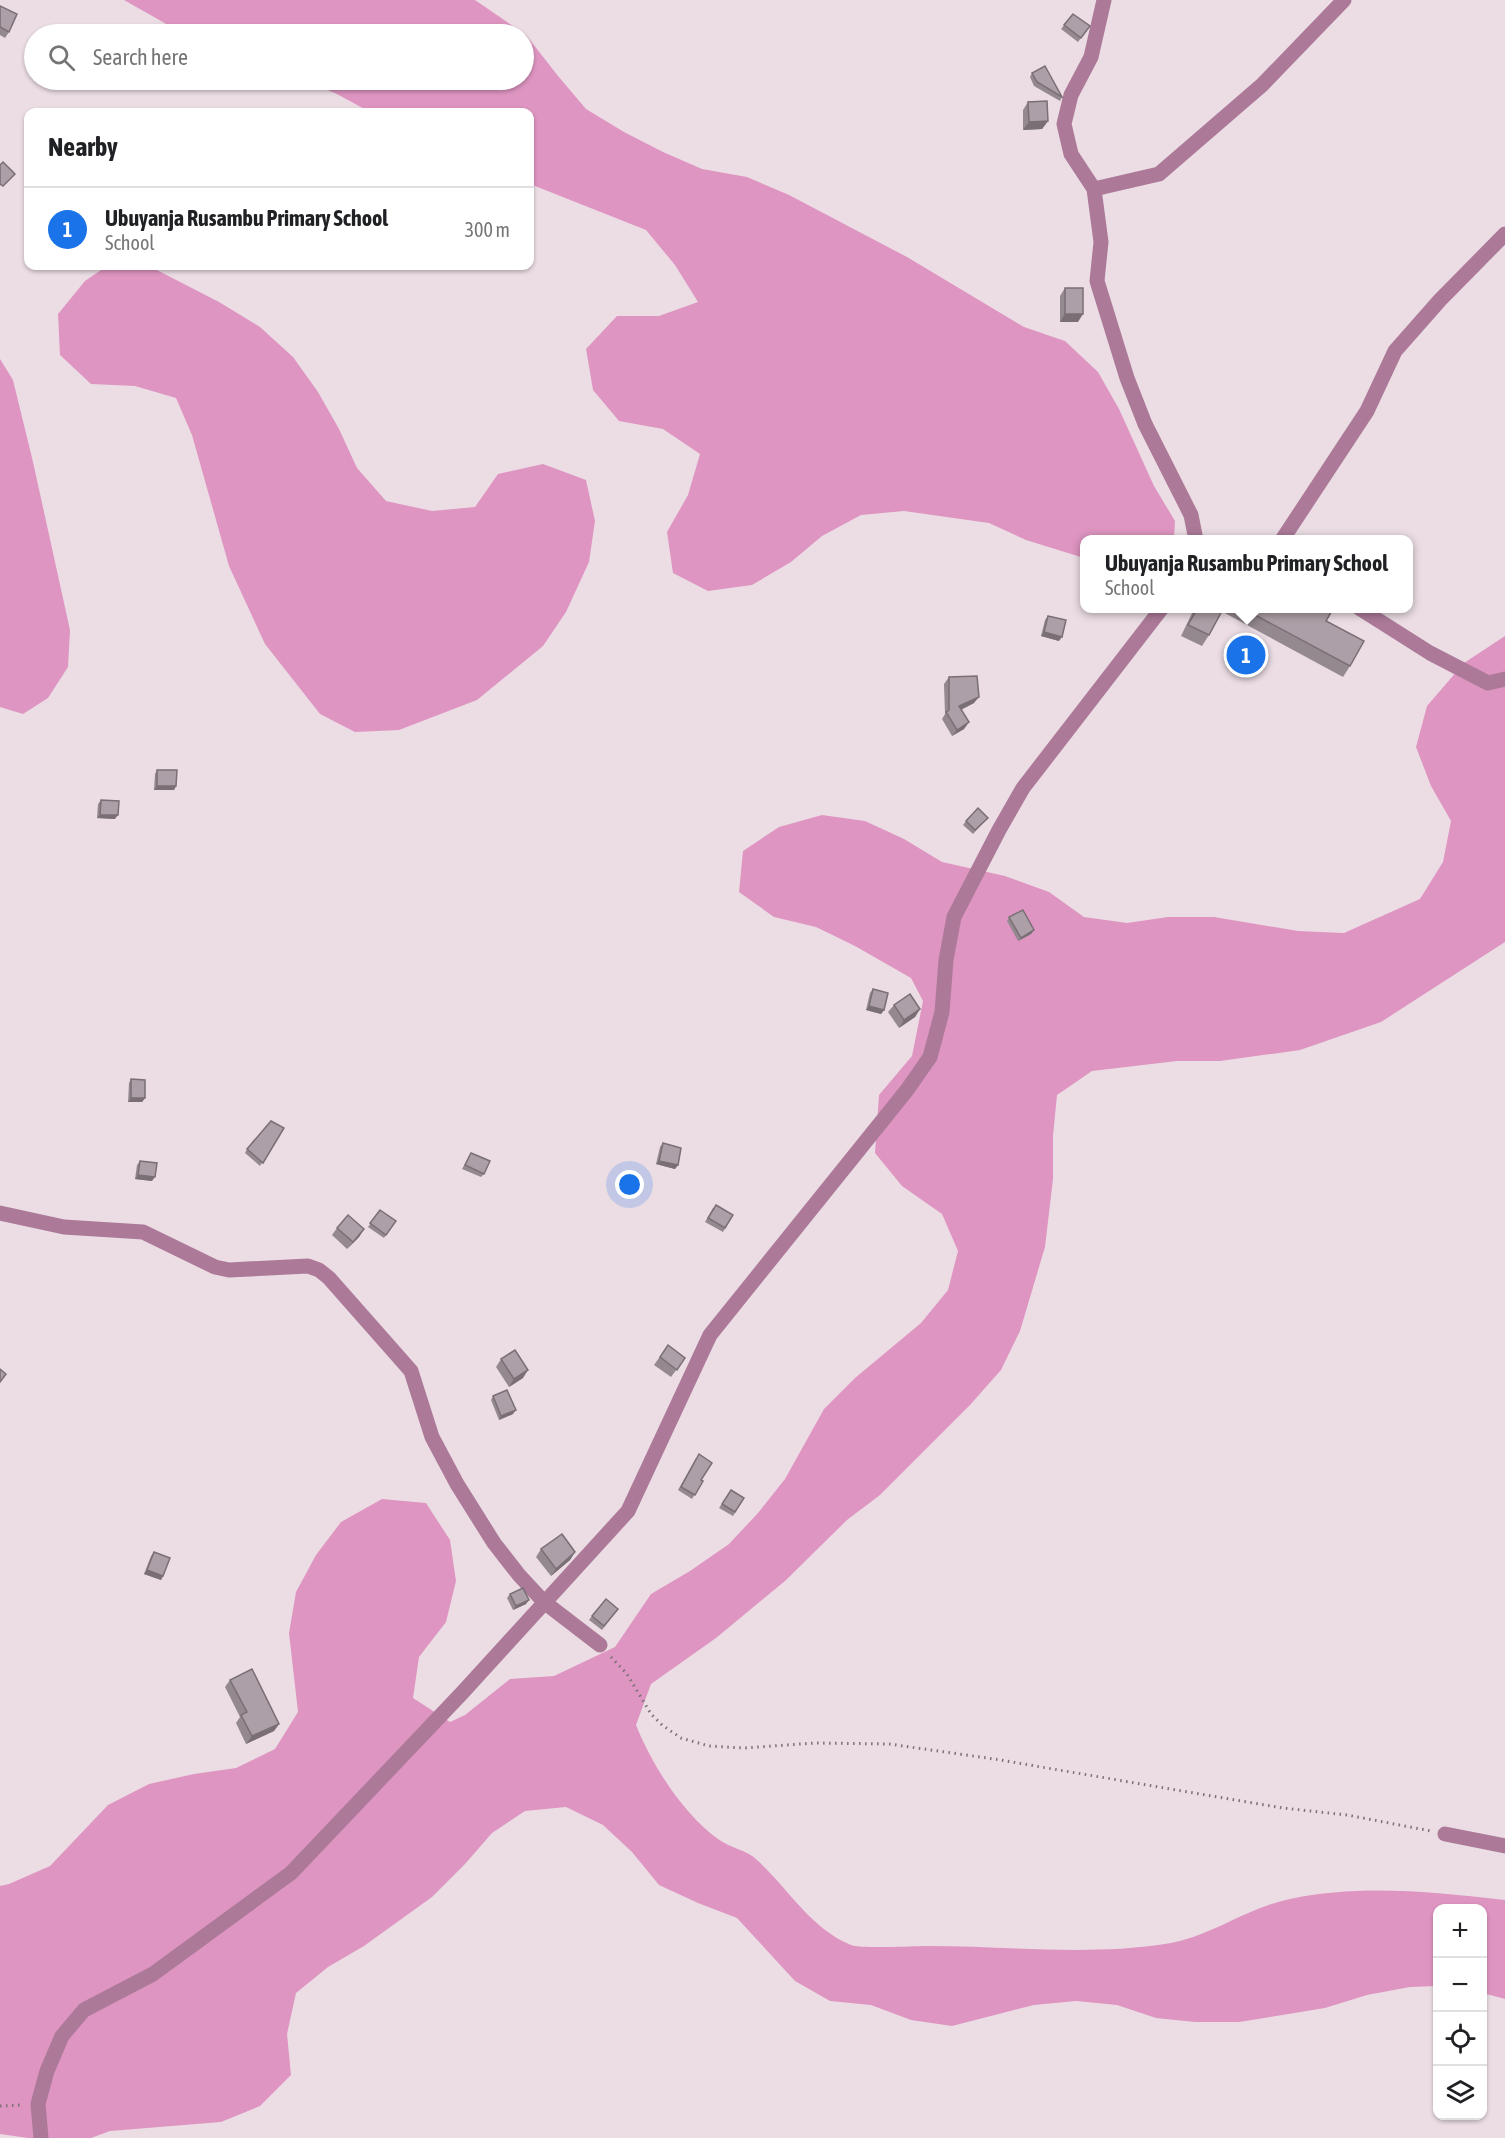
<!DOCTYPE html>
<meta charset="utf-8">
<style>
body{margin:0;font-family:"Asap Condensed",sans-serif;background:#f2f2f2;color:#202124}
.controls{position:absolute;right:18px;bottom:18px;display:grid;overflow:hidden;border-radius:12px;box-shadow:0 2px 4px #0004}
.controls button{width:54px;height:54px;display:grid;place-items:center;padding:0;border:0;border-bottom:2px solid #e0e0e0;background:#fff;color:#202124;font:30px sans-serif}
.you{position:absolute;left:630px;top:1185px;width:21px;height:21px;margin:-15px;border:4px solid #fff;border-radius:50%;background:#1a73e8;box-shadow:0 0 0 9px #1a73e833}
.badge{display:grid;place-items:center;width:39px;height:39px;border-radius:50%;background:#1a73e8;color:#fff;font-size:20px;font-weight:700}
.pin{position:absolute;translate:-50% -50%;border:3px solid #fff;box-shadow:0 2px 6px #0006}
.popup{position:absolute;left:1080px;top:535px;width:333px;height:78px;box-sizing:border-box;display:grid;place-content:center;border-radius:12px;background:#fff;filter:drop-shadow(0 2px 4px #0005);font-size:20px;white-space:nowrap;color:#757577}
.popup b{font-size:22px;color:#202124}
.popup::after{content:'';position:absolute;left:50%;top:100%;margin-left:-12px;border:12px solid transparent;border-top-color:#fff}
.list{margin:0;padding:0;list-style:none}
h2{display:flex;justify-content:space-between;align-items:center;height:78px;margin:0;padding:0 24px;font-size:26px}
h2 small{font-size:20px;font-weight:400;color:#757577}
.list li{display:grid;grid-template-columns:39px 1fr auto;gap:18px;align-items:center;box-sizing:border-box;height:84px;padding:0 24px;border-top:2px solid #e0e0e0}
.list b{display:block;font-size:22px;white-space:nowrap}
.list p{margin:0;font-size:20px;white-space:nowrap;color:#757577}
.list em{font-size:20px;font-style:normal;color:#757577}
.icon{flex:none;width:33px;height:33px;fill:none;stroke:currentColor;stroke-width:2;stroke-linecap:round;stroke-linejoin:round}
.map{position:relative;flex:none;width:1505px;height:2138px;overflow:hidden}
.search{position:absolute;background:#fff;box-shadow:0 2px 4px #0004;left:24px;top:24px;width:510px;height:66px;display:flex;align-items:center;gap:15px;box-sizing:border-box;padding:0 21px;border-radius:33px;color:#757577;font-size:22px}
.panel{position:absolute;background:#fff;box-shadow:0 2px 4px #0004;left:24px;top:108px;width:510px;height:162px;border-radius:12px}
.map>svg:first-child{display:block}
</style>
<div class="map">
<svg width="1505" height="2138" viewBox="0 0 1505 2138">
<rect width="100%" height="100%" fill="#ecdde5"/>
<!-- forest -->
<g fill="#de95c1">
<path d="M 124,0 L 475,0 L 526,35 L 558,76 L 586,109 L 624,132 L 663,152 L 702,169 L 747,177 L 789,195 L 907,257 L 1024,327 L 1065,341 L 1098,372 L 1119,409 L 1154,486 L 1175,521 L 1174,539 L 1084,540 L 1084,558 L 1026,540 L 989,523 L 904,511 L 861,515 L 822,536 L 791,562 L 752,585 L 708,591 L 673,573 L 667,532 L 688,495 L 700,454 L 663,429 L 619,421 L 593,390 L 586,349 L 617,316 L 659,316 L 698,302 L 675,265 L 646,230 L 530,184 L 530,112 L 370,112 L 335,93 L 302,80 L 524,80 L 524,34 L 194,34 L 168,25 Z"/>
<path d="M 107,266 L 149,266 L 219,302 L 260,327 L 293,357 L 318,392 L 339,429 L 357,468 L 386,501 L 432,511 L 475,507 L 498,474 L 543,464 L 586,480 L 595,521 L 589,562 L 566,612 L 543,646 L 477,700 L 399,730 L 355,732 L 320,714 L 265,644 L 229,566 L 192,435 L 176,398 L 135,386 L 91,384 L 60,355 L 58,314 L 85,281 Z"/>
<path d="M 0,359 L 13,380 L 33,462 L 70,630 L 68,667 L 48,698 L 23,714 L 0,707 Z"/>
<path d="M 1505,636 L 1505,942 L 1381,1022 L 1300,1050 L 1220,1061 L 1177,1061 L 1092,1071 L 1057,1095 L 1053,1136 L 1053,1179 L 1045,1247 L 1020,1331 L 1001,1370 L 970,1405 L 880,1495 L 847,1520 L 785,1581 L 716,1638 L 651,1684 L 636,1725 C 652,1765 683,1814 718,1839 C 730,1848 747,1850 757,1860 C 789,1889 810,1928 851,1945 C 861,1949 915,1946 929,1946 C 1007,1946 1087,1956 1165,1944 C 1209,1938 1246,1908 1290,1899 C 1361,1884 1434,1892 1505,1900 L 1505,1999 L 1483,1993 L 1482,1908 L 1438,1908 L 1437,1986 L 1410,1987 L 1367,1995 L 1325,2008 L 1239,2022 L 1195,2022 L 1156,2018 L 1117,2005 L 1076,2001 L 1034,2005 L 952,2026 L 911,2020 L 871,2005 L 830,2001 L 795,1981 L 737,1918 L 698,1903 L 659,1885 L 632,1852 L 603,1825 L 566,1807 L 525,1811 L 492,1833 L 465,1864 L 432,1897 L 364,1946 L 328,1967 L 296,1993 L 287,2034 L 291,2075 L 260,2106 L 221,2122 L 110,2131 L 91,2138 L 28,2138 L 0,2134 L 0,1886 L 9,1884 L 50,1866 L 108,1805 L 149,1784 L 194,1774 L 236,1768 L 275,1749 L 298,1712 L 289,1633 L 296,1592 L 316,1555 L 341,1522 L 382,1499 L 426,1503 L 450,1540 L 456,1581 L 446,1622 L 419,1657 L 413,1698 L 450,1722 L 465,1715 L 510,1679 L 554,1676 L 615,1647 L 651,1594 L 690,1571 L 729,1544 L 758,1513 L 785,1479 L 824,1409 L 855,1378 L 921,1323 L 948,1290 L 958,1251 L 942,1214 L 902,1186 L 875,1153 L 879,1095 L 912,1056 L 923,1001 L 911,978 L 855,946 L 816,927 L 774,917 L 739,892 L 743,851 L 779,827 L 822,815 L 865,821 L 904,839 L 942,862 L 1005,876 L 1049,892 L 1084,917 L 1127,923 L 1168,917 L 1214,917 L 1298,931 L 1344,933 L 1420,899 L 1443,862 L 1451,821 L 1431,786 L 1416,747 L 1427,706 L 1464,663 Z"/>
</g>
<g fill="none" stroke-linecap="round" stroke-linejoin="round">
<!-- path -->
<g stroke="#7b7176" stroke-width="3" stroke-dasharray="1.5 4.5" stroke-linecap="butt">
<path d="M 611,1657 L 627,1674 L 651,1714 L 662,1725 L 681,1738 L 709,1746 L 744,1748 L 815,1743 L 889,1744 L 994,1759 L 1283,1808 L 1347,1815 L 1431,1831"/>
<path d="M 0,2106 L 22,2105"/>
</g>
<!-- minor -->
<g stroke="#ac7a98" stroke-width="15">
<path d="M 1104,0 L 1091,57 L 1071,95 L 1064,124 L 1071,154 L 1094,189 L 1101,242 L 1097,281 L 1127,378 L 1145,424 L 1191,515 L 1196,540"/>
<path d="M 1094,189 L 1159,174 L 1262,85 L 1344,0"/>
<path d="M 1282,540 L 1367,411 L 1395,351 L 1440,300 L 1505,234"/>
<path d="M 1359,608 L 1430,653 L 1488,683 L 1505,679"/>
<path d="M 0,1213 L 64,1227 L 143,1232 L 215,1267 L 229,1270 L 308,1266 L 319,1270 L 329,1278 L 411,1371 L 432,1437 L 457,1484 L 494,1543 L 519,1575 L 544,1602 L 600,1645"/>
<path d="M 1445,1834 L 1505,1846"/>
<path d="M 41,2138 L 38,2104 L 47,2071 L 62,2036 L 84,2010 L 153,1974 L 291,1873 L 462,1693 L 628,1511 L 710,1335 L 907,1090 L 930,1057 L 942,1012 L 946,960 L 954,917 L 999,830 L 1023,788 L 1162,608"/>
</g>
</g>
<!-- wall -->
<g fill="#958990">
<path d="M 0,6 L 9,32 L 5,38 L 0,35 Z"/>
<path d="M 1073,14 L 1090,26 L 1078,42 L 1061,29 Z"/>
<path d="M 1032,73 L 1062,97 L 1060,101 L 1034,86 L 1030,77 Z"/>
<path d="M 1028,102 L 1048,121 L 1042,129 L 1023,130 L 1023,110 Z"/>
<path d="M 1065,288 L 1078,322 L 1060,322 L 1060,296 Z"/>
<path d="M 1194,609 L 1333,609 L 1326,621 L 1350,666 L 1343,677 L 1221,611 L 1209,635 L 1202,646 L 1181,636 Z"/>
<path d="M 1048,616 L 1059,641 L 1041,636 L 1045,620 Z"/>
<path d="M 949,677 L 974,703 L 961,710 L 969,722 L 964,729 L 952,736 L 942,719 L 945,714 L 944,684 Z"/>
<path d="M 157,770 L 176,786 L 174,790 L 154,790 L 155,774 Z"/>
<path d="M 101,800 L 115,819 L 97,818 L 98,804 Z"/>
<path d="M 988,818 L 973,834 L 963,825 L 966,821 Z"/>
<path d="M 1009,917 L 1034,930 L 1031,934 L 1018,941 L 1007,921 Z"/>
<path d="M 873,989 L 884,1010 L 881,1014 L 866,1010 L 870,993 Z"/>
<path d="M 894,1005 L 920,1009 L 915,1017 L 899,1028 L 888,1012 Z"/>
<path d="M 131,1079 L 145,1098 L 142,1102 L 128,1102 L 129,1083 Z"/>
<path d="M 284,1128 L 260,1166 L 245,1153 L 247,1149 Z"/>
<path d="M 663,1143 L 678,1165 L 675,1169 L 656,1164 L 660,1147 Z"/>
<path d="M 471,1153 L 484,1174 L 481,1177 L 462,1169 Z"/>
<path d="M 140,1161 L 152,1181 L 135,1179 L 137,1165 Z"/>
<path d="M 713,1208 L 733,1215 L 723,1232 L 705,1222 Z"/>
<path d="M 380,1210 L 396,1221 L 384,1238 L 368,1227 Z"/>
<path d="M 337,1228 L 364,1229 L 359,1237 L 347,1249 L 332,1235 Z"/>
<path d="M 668,1345 L 685,1358 L 671,1377 L 654,1365 Z"/>
<path d="M 501,1359 L 523,1378 L 509,1387 L 496,1367 Z"/>
<path d="M 493,1396 L 513,1414 L 499,1420 L 491,1400 Z"/>
<path d="M 696,1458 L 701,1480 L 703,1481 L 692,1499 L 678,1490 Z"/>
<path d="M 731,1490 L 744,1498 L 733,1516 L 719,1508 Z"/>
<path d="M 541,1549 L 575,1552 L 570,1560 L 551,1576 L 536,1557 Z"/>
<path d="M 154,1552 L 163,1576 L 161,1580 L 144,1574 L 151,1556 Z"/>
<path d="M 510,1594 L 526,1604 L 513,1610 L 507,1598 Z"/>
<path d="M 618,1609 L 602,1630 L 589,1620 L 592,1616 Z"/>
<path d="M 230,1680 L 279,1724 L 274,1731 L 246,1744 L 236,1723 L 240,1717 L 225,1687 Z"/>
</g>
<!-- shaded-wall -->
<g fill="#796f75">
<path d="M 1048,121 L 1042,129 L 1023,130 L 1029,122 Z"/>
<path d="M 1065,314 L 1083,314 L 1078,322 L 1060,322 Z"/>
<path d="M 1044,632 L 1062,637 L 1059,641 L 1041,636 Z"/>
<path d="M 979,697 L 974,703 L 954,713 L 959,706 Z"/>
<path d="M 969,722 L 964,729 L 952,736 L 957,730 Z"/>
<path d="M 157,786 L 176,786 L 174,790 L 154,790 Z"/>
<path d="M 100,815 L 118,815 L 115,819 L 97,818 Z"/>
<path d="M 1034,930 L 1031,934 L 1018,941 L 1021,938 Z"/>
<path d="M 869,1006 L 884,1010 L 881,1014 L 866,1010 Z"/>
<path d="M 920,1009 L 915,1017 L 899,1028 L 904,1020 Z"/>
<path d="M 131,1098 L 145,1098 L 142,1102 L 128,1102 Z"/>
<path d="M 659,1161 L 678,1165 L 675,1169 L 656,1164 Z"/>
<path d="M 138,1175 L 155,1177 L 152,1181 L 135,1179 Z"/>
<path d="M 364,1229 L 359,1237 L 347,1249 L 353,1242 Z"/>
<path d="M 528,1370 L 523,1378 L 509,1387 L 514,1379 Z"/>
<path d="M 516,1410 L 513,1414 L 499,1420 L 501,1416 Z"/>
<path d="M 575,1552 L 570,1560 L 551,1576 L 556,1569 Z"/>
<path d="M 147,1570 L 163,1576 L 161,1580 L 144,1574 Z"/>
<path d="M 529,1600 L 526,1604 L 513,1610 L 516,1606 Z"/>
<path d="M 279,1724 L 274,1731 L 246,1744 L 252,1736 Z"/>
</g>
<!-- building -->
<g fill="#ad9fa7" stroke="#796f75" stroke-width="1.5">
<path d="M 0,6 L 17,14 L 9,32 L 0,27 Z"/>
<path d="M 1073,14 L 1090,26 L 1081,38 L 1064,25 Z"/>
<path d="M 1045,66 L 1062,97 L 1037,82 L 1032,73 Z"/>
<path d="M 1047,101 L 1048,121 L 1029,122 L 1028,102 Z"/>
<path d="M 3,162 L 15,174 L 3,186 L 0,184 L 0,165 Z"/>
<rect x="1065" y="288" width="18" height="26"/>
<path d="M 1197,609 L 1223,609 L 1209,635 L 1188,625 Z"/>
<path d="M 1244,609 L 1333,609 L 1326,621 L 1364,641 L 1350,666 Z"/>
<path d="M 1048,616 L 1066,620 L 1062,637 L 1044,632 Z"/>
<path d="M 977,676 L 979,697 L 959,706 L 969,722 L 957,730 L 946,712 L 949,710 L 949,677 Z"/>
<path d="M 157,770 L 177,770 L 176,786 L 157,786 Z"/>
<path d="M 101,800 L 119,801 L 118,815 L 100,815 Z"/>
<path d="M 978,808 L 988,818 L 975,830 L 966,821 Z"/>
<path d="M 1023,910 L 1034,930 L 1021,938 L 1009,917 Z"/>
<path d="M 873,989 L 888,993 L 884,1010 L 869,1006 Z"/>
<path d="M 910,994 L 920,1009 L 904,1020 L 894,1005 Z"/>
<path d="M 131,1079 L 145,1080 L 145,1098 L 131,1098 Z"/>
<path d="M 271,1121 L 284,1128 L 263,1163 L 247,1149 Z"/>
<path d="M 663,1143 L 681,1148 L 678,1165 L 659,1161 Z"/>
<path d="M 471,1153 L 490,1161 L 484,1174 L 465,1165 Z"/>
<path d="M 140,1161 L 157,1163 L 155,1177 L 138,1175 Z"/>
<path d="M 716,1205 L 733,1215 L 725,1228 L 708,1218 Z"/>
<path d="M 380,1210 L 396,1221 L 386,1235 L 370,1223 Z"/>
<path d="M 348,1215 L 364,1229 L 353,1242 L 337,1228 Z"/>
<path d="M 668,1345 L 685,1358 L 677,1370 L 660,1357 Z"/>
<path d="M 515,1350 L 528,1370 L 514,1379 L 501,1359 Z"/>
<path d="M 0,1369 L 6,1374 L 0,1382 Z"/>
<path d="M 507,1390 L 516,1410 L 501,1416 L 493,1396 Z"/>
<path d="M 699,1454 L 712,1463 L 701,1480 L 703,1481 L 695,1495 L 681,1487 Z"/>
<path d="M 731,1490 L 744,1498 L 735,1512 L 722,1504 Z"/>
<path d="M 562,1534 L 575,1552 L 556,1569 L 541,1549 Z"/>
<path d="M 154,1552 L 170,1558 L 163,1576 L 147,1570 Z"/>
<path d="M 523,1588 L 529,1600 L 516,1606 L 510,1594 Z"/>
<path d="M 606,1599 L 618,1609 L 604,1626 L 592,1616 Z"/>
<path d="M 252,1669 L 279,1724 L 252,1736 L 241,1715 L 247,1712 L 230,1680 Z"/>
</g>
</svg>
<div class="controls">
<button>+</button>
<button>−</button>
<button><svg class="icon" aria-label="locate" viewBox="0 0 24 24"><circle cx="12" cy="12" r="6"/><path d="M12 2v4M12 18v4M2 12h4M18 12h4"/></svg></button>
<button><svg class="icon" aria-label="layers" viewBox="0 0 24 24"><path d="M12 4l9 5-9 5-9-5zM3 14l9 5 9-5"/></svg></button>
</div>
<div class="you"></div>
<div class="pin badge" style="left:1246px;top:655px">1</div>
<div class="popup"><b>Ubuyanja Rusambu Primary School</b>School</div>
<div class="search"><svg class="icon" aria-label="search" viewBox="0 0 24 24"><circle cx="10" cy="10" r="6"/><path d="M15 15l6 6"/></svg>Search here</div>
<section class="panel">
<h2>Nearby<small></small></h2>
<ul class="list">
<li><span class="badge">1</span><div><b>Ubuyanja Rusambu Primary School</b><p>School</p></div><em>300 m</em></li>
</ul>
</section>
</div>
